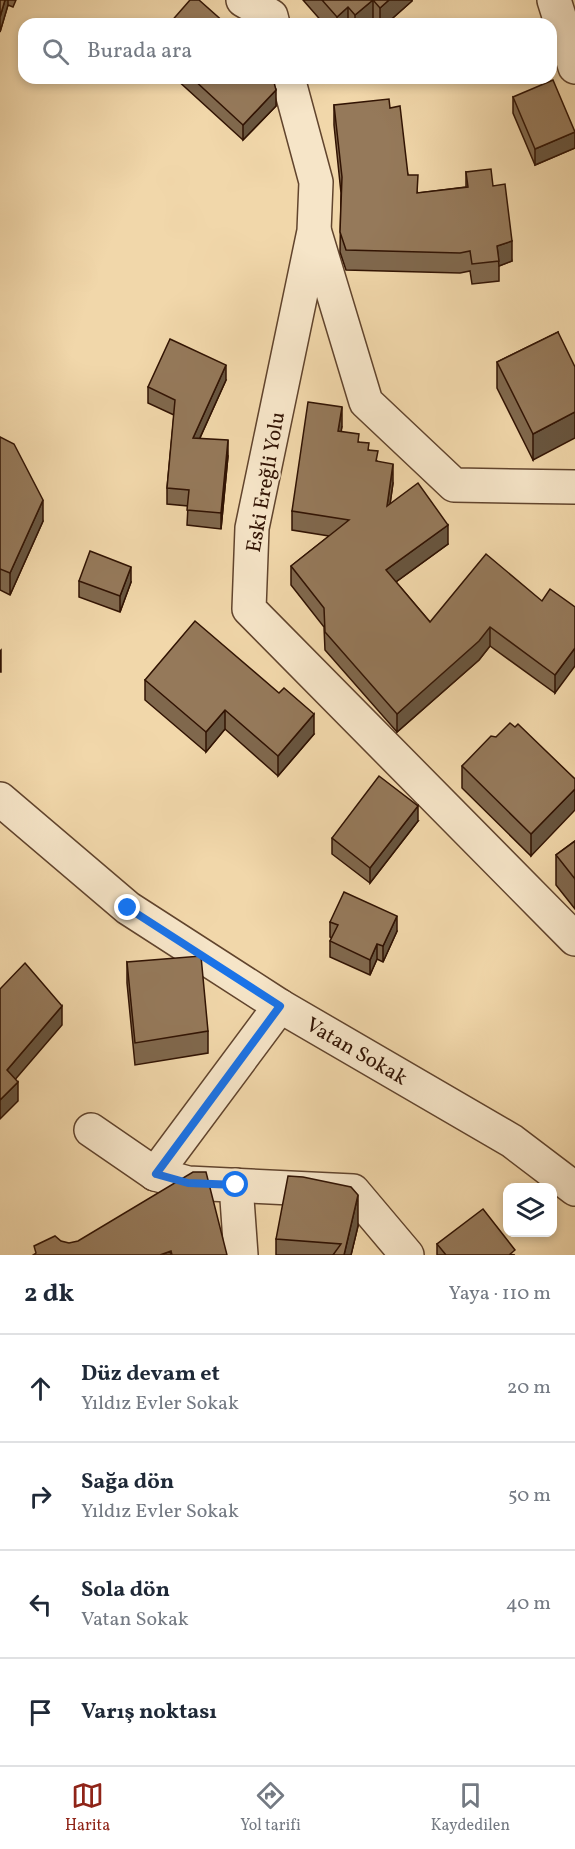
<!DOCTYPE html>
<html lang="tr">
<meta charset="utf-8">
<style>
body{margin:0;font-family:Vollkorn,serif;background:#f2f2f3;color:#1f2937}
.controls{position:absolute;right:18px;bottom:18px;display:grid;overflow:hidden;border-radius:12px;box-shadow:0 3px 9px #0003}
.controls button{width:54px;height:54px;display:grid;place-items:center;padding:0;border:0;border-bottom:2px solid #e0e1e3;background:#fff;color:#1f2937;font:30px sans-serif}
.stop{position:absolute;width:18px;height:18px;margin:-14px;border:4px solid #1a73e8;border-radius:50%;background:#fff}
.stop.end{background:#1a73e8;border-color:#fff;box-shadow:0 2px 6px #0008}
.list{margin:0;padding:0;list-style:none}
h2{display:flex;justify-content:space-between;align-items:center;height:78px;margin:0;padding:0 24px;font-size:26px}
h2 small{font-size:20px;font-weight:400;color:#747a83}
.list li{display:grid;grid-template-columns:39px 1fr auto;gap:18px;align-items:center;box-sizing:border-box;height:108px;padding:0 24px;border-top:2px solid #e0e1e3}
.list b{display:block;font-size:22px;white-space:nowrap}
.list p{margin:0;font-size:20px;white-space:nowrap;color:#747a83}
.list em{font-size:20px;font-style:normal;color:#747a83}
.icon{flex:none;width:33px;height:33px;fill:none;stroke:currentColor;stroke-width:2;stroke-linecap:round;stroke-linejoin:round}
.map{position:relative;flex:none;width:575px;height:1255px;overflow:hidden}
.search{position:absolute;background:#fff;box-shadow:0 3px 9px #0003;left:18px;right:18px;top:18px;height:66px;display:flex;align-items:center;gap:15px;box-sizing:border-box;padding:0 21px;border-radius:18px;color:#747a83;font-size:22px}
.sheet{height:510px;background:#fff}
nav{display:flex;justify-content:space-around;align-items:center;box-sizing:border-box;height:84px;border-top:2px solid #e0e1e3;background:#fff;font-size:16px;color:#747a83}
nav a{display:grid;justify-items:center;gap:3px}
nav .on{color:#8f2418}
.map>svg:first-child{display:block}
</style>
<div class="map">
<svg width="575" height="1255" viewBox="0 0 575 1255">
<rect width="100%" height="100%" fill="#f1d7aa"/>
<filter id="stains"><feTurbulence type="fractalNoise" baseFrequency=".00333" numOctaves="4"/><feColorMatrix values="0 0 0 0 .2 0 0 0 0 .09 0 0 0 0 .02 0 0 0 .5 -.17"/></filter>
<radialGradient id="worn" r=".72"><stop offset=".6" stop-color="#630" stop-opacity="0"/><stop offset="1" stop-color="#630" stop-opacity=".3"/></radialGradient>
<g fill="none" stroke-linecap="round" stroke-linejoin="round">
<defs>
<g id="minor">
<path d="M 243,0 L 271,16 L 273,24"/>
<path d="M 554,0 L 575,67"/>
<path d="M 288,78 L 316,182 L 314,231 L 252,528 L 249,609 L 575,939"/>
<path d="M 315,233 L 366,402 L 454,485 L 575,487"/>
<path id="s1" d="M 0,799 L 128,908 L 280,1006 L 512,1141 L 575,1189"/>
<path d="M 280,1006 L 155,1174 L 188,1183 L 353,1191 L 407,1255"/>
<path d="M 91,1130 L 155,1174"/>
<path d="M 236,1185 L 241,1255"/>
</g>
</defs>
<!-- minor casing -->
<use href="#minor" stroke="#61442d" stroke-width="36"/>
<!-- minor -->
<use href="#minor" stroke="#f6e5c8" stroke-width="33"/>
</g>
<!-- wall -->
<g fill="#80684d" stroke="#311303" stroke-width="1.5">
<path d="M 0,0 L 16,0 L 13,7 L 8,5 L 0,32 Z"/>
<path d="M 303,0 L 412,0 L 412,1 L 386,24 L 375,24 L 373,22 L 370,24 L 324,24 Z"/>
<path d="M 175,78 L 273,78 L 276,106 L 243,140 Z"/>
<path d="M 513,97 L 575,131 L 575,148 L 535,165 L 513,113 Z"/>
<path d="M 334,105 L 390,108 L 408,175 L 418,193 L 466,187 L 466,172 L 493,186 L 512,261 L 499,266 L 499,281 L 472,284 L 470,271 L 460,273 L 346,270 L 340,252 L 341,193 L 334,125 Z"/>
<path d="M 558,332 L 533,460 L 497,388 L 497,362 Z"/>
<path d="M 226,380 L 200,438 L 228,456 L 221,529 L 187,525 L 188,506 L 167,504 L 167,488 L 174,415 L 148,403 L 148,387 Z"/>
<path d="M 342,426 L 341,431 L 359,442 L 369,450 L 393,483 L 390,504 L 448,544 L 396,582 L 430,622 L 542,601 L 575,607 L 555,693 L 490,646 L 479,660 L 397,732 L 325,650 L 324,627 L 291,585 L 291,566 L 329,536 L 292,530 L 292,511 Z"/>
<path d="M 0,437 L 43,521 L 10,595 L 0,590 Z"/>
<path d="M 79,581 L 131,582 L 120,612 L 79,597 Z"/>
<path d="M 145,680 L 314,734 L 278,776 L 225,729 L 206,752 L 145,700 Z"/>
<path d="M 515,727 L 575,779 L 531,856 L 462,788 L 462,766 L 496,737 Z"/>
<path d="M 418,821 L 370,883 L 332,854 L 332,838 Z"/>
<path d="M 575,841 L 575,909 L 556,885 L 556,855 Z"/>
<path d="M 330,922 L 397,931 L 383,962 L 377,959 L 370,975 L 330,957 L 330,941 L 332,938 L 330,937 Z"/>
<path d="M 127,962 L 208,1031 L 208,1053 L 135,1065 L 127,983 Z"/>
<path d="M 358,1226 L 351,1255 L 276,1255 L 276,1239 Z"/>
<path d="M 437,1244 L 515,1255 L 437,1255 Z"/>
</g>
<!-- shaded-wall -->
<g fill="#68553f" stroke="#311303" stroke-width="1.5">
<path d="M 5,0 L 8,0 L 8,5 L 0,32 L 0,17 Z"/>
<path d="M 373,0 L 373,22 L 370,24 L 355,24 L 355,15 Z"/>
<path d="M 389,0 L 412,0 L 412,1 L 386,24 L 380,24 L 380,8 Z"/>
<path d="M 348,7 L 348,24 L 337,24 L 337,17 Z"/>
<path d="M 276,90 L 276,106 L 243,140 L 243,125 Z"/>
<path d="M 575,132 L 575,148 L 535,165 L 535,149 Z"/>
<path d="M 512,241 L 512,261 L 499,266 L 497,246 Z"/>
<path d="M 226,365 L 226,380 L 193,453 L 193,438 Z"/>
<path d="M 342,407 L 342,426 L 338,450 L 338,431 Z"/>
<path d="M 575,412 L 575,438 L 533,460 L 533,434 Z"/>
<path d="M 228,440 L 228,456 L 221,529 L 221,513 Z"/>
<path d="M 393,464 L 393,483 L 387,525 L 387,506 Z"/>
<path d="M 43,500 L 43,521 L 10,595 L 10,573 Z"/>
<path d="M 448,525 L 448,544 L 386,589 L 386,570 Z"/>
<path d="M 131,567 L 131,582 L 120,612 L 120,596 Z"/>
<path d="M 490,627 L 490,646 L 479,660 L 397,732 L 397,714 Z"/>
<path d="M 575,648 L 575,666 L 555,693 L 555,675 Z"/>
<path d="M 1,650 L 1,672 L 0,672 L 0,651 Z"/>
<path d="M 225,710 L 225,729 L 206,752 L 206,732 Z"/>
<path d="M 314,714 L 314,734 L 278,776 L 278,756 Z"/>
<path d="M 575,789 L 575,810 L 531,856 L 531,834 Z"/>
<path d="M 418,806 L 418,821 L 370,883 L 370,868 Z"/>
<path d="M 397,916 L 397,931 L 383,962 L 383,946 Z"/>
<path d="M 377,944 L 377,959 L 370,975 L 370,960 Z"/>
<path d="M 62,1006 L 62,1025 L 7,1089 L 7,1070 Z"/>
<path d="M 18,1082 L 18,1101 L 0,1119 L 0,1100 Z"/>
<path d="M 358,1195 L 358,1226 L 351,1255 L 344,1255 Z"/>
<path d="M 171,1251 L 171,1255 L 160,1255 Z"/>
</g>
<!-- building -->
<g fill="#95795a" stroke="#311303" stroke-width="1.5">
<path d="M 0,0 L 5,0 L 0,17 Z"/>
<path d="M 190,0 L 199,0 L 226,24 L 169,24 Z"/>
<path d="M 322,0 L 389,0 L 380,8 L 373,0 L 355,15 L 348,7 L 337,17 Z"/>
<path d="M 192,78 L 273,78 L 276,90 L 243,125 Z"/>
<path d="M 553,80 L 575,132 L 535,149 L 513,97 Z"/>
<path d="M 389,99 L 390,108 L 400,106 L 408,175 L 418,175 L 417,193 L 468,187 L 466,172 L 491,169 L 493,186 L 505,184 L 512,241 L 497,246 L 499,261 L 472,264 L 470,251 L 460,253 L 346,250 L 340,232 L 342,177 L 334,105 Z"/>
<path d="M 558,332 L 575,367 L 575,412 L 533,434 L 497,362 Z"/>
<path d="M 170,339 L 226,365 L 193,438 L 228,440 L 221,513 L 187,510 L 189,490 L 167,488 L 175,400 L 148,387 Z"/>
<path d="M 308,402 L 342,407 L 338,431 L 359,434 L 358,442 L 369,443 L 368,450 L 378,451 L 376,461 L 393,464 L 387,506 L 418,483 L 448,525 L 386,570 L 430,622 L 486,554 L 542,601 L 550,589 L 575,607 L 575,648 L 555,675 L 490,627 L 479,641 L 397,714 L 325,632 L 324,608 L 291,566 L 349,520 L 292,511 Z"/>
<path d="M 0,437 L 14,444 L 43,500 L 10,573 L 0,569 Z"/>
<path d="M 90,551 L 131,567 L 120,596 L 79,581 Z"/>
<path d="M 195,621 L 279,693 L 284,688 L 314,714 L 278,756 L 225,710 L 206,732 L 145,680 Z"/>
<path d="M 510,723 L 515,727 L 518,724 L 575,779 L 575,789 L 531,834 L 462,766 L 491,736 L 496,737 Z"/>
<path d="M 379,776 L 418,806 L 370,868 L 332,838 Z"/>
<path d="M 575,841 L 575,879 L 556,855 Z"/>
<path d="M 344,892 L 397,916 L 383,946 L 377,944 L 370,960 L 330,941 L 338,925 L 330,922 Z"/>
<path d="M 201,956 L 208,1031 L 135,1043 L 127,962 Z"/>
<path d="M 25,963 L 62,1006 L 7,1070 L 18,1082 L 0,1100 L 0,989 Z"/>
<path d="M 193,1172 L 206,1172 L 227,1255 L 172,1255 L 171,1251 L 160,1255 L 33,1255 L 36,1253 L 34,1246 L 55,1236 L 61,1241 L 69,1243 L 78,1241 Z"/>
<path d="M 288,1176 L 303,1177 L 351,1187 L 358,1195 L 344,1255 L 333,1255 L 341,1244 L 276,1239 Z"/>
<path d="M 483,1209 L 515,1250 L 509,1255 L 446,1255 L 437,1244 Z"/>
</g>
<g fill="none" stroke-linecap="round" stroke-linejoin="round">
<!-- route -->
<path stroke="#1a73e8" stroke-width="8" d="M 128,908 L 280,1006 L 156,1174 L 188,1183 L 236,1185"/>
</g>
<g text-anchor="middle" stroke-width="4.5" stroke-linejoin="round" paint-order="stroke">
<!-- street labels -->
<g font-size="21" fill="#311303" stroke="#f6e5c8">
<text transform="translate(265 482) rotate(-80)" y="7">Eski Ereğli Yolu</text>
<text dy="7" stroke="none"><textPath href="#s1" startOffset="438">Vatan Sokak</textPath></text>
</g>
</g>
<rect width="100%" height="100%" filter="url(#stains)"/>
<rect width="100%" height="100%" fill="url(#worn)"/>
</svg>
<div class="controls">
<button><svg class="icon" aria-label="layers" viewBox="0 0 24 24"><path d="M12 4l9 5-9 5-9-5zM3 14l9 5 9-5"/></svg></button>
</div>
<div class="stop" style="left:236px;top:1185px"></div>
<div class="stop end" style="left:128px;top:908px"></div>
<div class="search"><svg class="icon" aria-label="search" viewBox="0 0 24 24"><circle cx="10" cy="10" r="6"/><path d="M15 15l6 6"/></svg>Burada ara</div>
</div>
<section class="sheet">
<h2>2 dk<small>Yaya · 110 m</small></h2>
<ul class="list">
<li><svg class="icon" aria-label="ahead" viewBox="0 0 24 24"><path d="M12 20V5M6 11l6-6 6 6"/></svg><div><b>Düz devam et</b><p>Yıldız Evler Sokak</p></div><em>20 m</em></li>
<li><svg class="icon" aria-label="right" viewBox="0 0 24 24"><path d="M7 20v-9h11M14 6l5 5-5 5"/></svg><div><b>Sağa dön</b><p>Yıldız Evler Sokak</p></div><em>50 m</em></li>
<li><svg class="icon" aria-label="left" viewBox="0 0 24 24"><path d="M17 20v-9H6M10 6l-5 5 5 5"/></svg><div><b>Sola dön</b><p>Vatan Sokak</p></div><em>40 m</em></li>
<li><svg class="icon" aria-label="arrive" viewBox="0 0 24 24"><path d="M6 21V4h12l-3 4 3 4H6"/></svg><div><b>Varış noktası</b></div></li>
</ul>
</section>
<nav>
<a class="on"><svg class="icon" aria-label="map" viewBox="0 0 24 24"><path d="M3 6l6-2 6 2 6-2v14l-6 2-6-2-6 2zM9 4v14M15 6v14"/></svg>Harita</a>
<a><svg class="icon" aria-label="directions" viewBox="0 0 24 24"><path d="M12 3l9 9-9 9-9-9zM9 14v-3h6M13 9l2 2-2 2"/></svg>Yol tarifi</a>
<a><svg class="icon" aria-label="saved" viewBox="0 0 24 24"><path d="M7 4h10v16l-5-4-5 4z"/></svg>Kaydedilen</a>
</nav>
